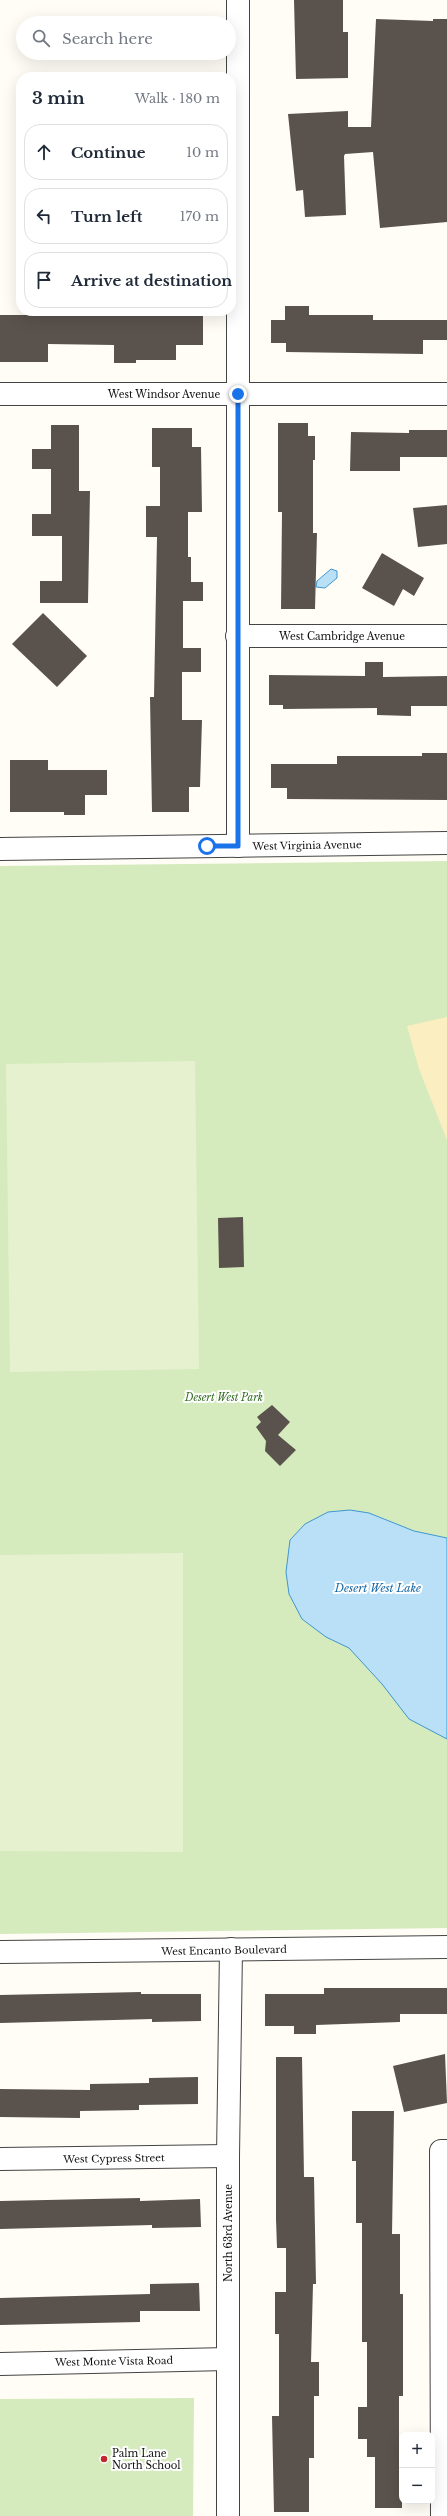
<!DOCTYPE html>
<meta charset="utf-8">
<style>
body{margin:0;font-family:"Libre Baskerville",serif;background:#f2f2f3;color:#1f2937}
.controls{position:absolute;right:12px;bottom:12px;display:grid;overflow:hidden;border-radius:8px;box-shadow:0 4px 16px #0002}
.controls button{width:36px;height:36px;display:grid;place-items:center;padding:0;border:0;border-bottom:1px solid #e0e1e3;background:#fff;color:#1f2937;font:20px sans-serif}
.stop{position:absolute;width:12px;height:12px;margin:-9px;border:3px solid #1a73e8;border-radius:50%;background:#fff}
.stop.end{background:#1a73e8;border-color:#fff;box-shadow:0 1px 4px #0008}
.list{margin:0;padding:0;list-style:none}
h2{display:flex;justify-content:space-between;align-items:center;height:52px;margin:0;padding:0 16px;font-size:17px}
h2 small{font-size:13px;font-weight:400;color:#747a83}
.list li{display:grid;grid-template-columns:26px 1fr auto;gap:12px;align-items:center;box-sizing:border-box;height:56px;margin:0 8px 8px;padding:0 8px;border:1px solid #e0e1e3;border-radius:16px}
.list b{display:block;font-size:15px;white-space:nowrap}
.list em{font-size:13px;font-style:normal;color:#747a83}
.icon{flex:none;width:22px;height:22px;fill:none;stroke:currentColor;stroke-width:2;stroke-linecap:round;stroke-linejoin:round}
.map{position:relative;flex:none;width:447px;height:2516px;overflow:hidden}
.search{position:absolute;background:#fff;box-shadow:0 4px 16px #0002;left:16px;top:16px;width:220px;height:44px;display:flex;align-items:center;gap:10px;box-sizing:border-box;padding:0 14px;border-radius:22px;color:#747a83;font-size:15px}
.panel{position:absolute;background:#fff;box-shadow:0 4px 16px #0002;left:16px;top:72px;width:220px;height:244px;border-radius:16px}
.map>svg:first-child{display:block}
</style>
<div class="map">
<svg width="447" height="2516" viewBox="0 0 447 2516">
<rect width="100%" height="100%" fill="#fffdf5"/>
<!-- green -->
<g fill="#d5ebbd">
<path d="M 447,861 L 447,1928 L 0,1934 L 0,866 Z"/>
<path d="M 194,2398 L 193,2516 L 0,2516 L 0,2399 Z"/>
</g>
<!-- sand -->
<path fill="#fbeec1" d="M 447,1017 L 447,1140 L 419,1069 L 407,1026 Z"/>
<!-- pitch -->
<g fill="#e6f2cf">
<path d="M 195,1061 L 199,1369 L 10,1372 L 6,1064 Z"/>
<path d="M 183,1553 L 183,1852 L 0,1851 L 0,1555 Z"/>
</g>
<!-- water -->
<g fill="#b9e0f7" stroke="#3f96cf">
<path d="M 331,569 L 337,571 L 337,578 L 325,588 L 316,587 L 317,581 Z"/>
<path d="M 350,1510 L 369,1513 L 414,1531 L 447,1538 L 447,1739 L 409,1719 L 382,1684 L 349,1648 L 326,1637 L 302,1619 L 289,1594 L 286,1572 L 290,1540 L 305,1524 L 328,1512 Z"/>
</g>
<!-- building -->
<g fill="#5a524d">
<path d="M 294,0 L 343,0 L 343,32 L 348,32 L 348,78 L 296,79 Z"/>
<path d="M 376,19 L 433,21 L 433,19 L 447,19 L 447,222 L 380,228 L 373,152 L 345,154 L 344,156 L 346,215 L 305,217 L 303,190 L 296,191 L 288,114 L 348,111 L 348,127 L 371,127 Z"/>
<path d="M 285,306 L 309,306 L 309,315 L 373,315 L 373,320 L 447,320 L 447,340 L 423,340 L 423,354 L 286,352 L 286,343 L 271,343 L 271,320 L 285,320 Z"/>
<path d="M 92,311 L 203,311 L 203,345 L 176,345 L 176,360 L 136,360 L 136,363 L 114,363 L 114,345 L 48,344 L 48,362 L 0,362 L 0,315 L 92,315 Z"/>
<path d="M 278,423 L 308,423 L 308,436 L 315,436 L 315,460 L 313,460 L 313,533 L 317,533 L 315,609 L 281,609 L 282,512 L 278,512 Z"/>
<path d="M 51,425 L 79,425 L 79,491 L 90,491 L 88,603 L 40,603 L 40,581 L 62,581 L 62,536 L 32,536 L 32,514 L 51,514 L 51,469 L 32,469 L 32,449 L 51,449 Z"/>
<path d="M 152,428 L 192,428 L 192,447 L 201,447 L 202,512 L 188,512 L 188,557 L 191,557 L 191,582 L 203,582 L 203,601 L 183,601 L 183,648 L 201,648 L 201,672 L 182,672 L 182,720 L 202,720 L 200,787 L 189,787 L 189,812 L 152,812 L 150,697 L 154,697 L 157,537 L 146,537 L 146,506 L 160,506 L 160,467 L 152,467 Z"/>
<path d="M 409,430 L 447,430 L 447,457 L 400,457 L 400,471 L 350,471 L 351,432 L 409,433 Z"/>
<path d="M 447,505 L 447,544 L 418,547 L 413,508 Z"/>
<path d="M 382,553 L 424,578 L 414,596 L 403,589 L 394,606 L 362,588 Z"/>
<path d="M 43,613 L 87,656 L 57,687 L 12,644 Z"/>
<path d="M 365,662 L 383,662 L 383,677 L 447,676 L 447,706 L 411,706 L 411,716 L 377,715 L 377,708 L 283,709 L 283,705 L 269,705 L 269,675 L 365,676 Z"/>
<path d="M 422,753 L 447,753 L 447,800 L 287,799 L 287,788 L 271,788 L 271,764 L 337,764 L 337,756 L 422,756 Z"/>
<path d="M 10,760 L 48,760 L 48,770 L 107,770 L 107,795 L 85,795 L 85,815 L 64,815 L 64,812 L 10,812 Z"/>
<path d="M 243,1217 L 244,1267 L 219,1268 L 218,1218 Z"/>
<path d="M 272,1405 L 290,1422 L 278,1435 L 296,1450 L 280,1466 L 265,1451 L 266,1441 L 256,1427 L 261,1422 L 257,1417 Z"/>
<path d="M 324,1988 L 447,1988 L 447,2014 L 400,2014 L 400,2022 L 316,2025 L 316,2034 L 294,2034 L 294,2026 L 265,2026 L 265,1994 L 324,1994 Z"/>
<path d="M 141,1992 L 141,1994 L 201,1994 L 201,2021 L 152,2022 L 152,2019 L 0,2023 L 0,1995 Z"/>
<path d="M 445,2054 L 447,2103 L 404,2112 L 393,2066 Z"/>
<path d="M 276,2057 L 302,2057 L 304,2177 L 314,2177 L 316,2284 L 313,2284 L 311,2362 L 319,2362 L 319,2396 L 314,2396 L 314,2458 L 309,2458 L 309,2512 L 274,2512 L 272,2416 L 279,2416 L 279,2334 L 275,2334 L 275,2292 L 286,2292 L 286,2248 L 277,2248 L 276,2219 Z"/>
<path d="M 198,2077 L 198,2104 L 139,2105 L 139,2110 L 80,2111 L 80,2118 L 0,2117 L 0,2089 L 90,2090 L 90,2084 L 149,2083 L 149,2078 Z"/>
<path d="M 352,2111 L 394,2111 L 392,2234 L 400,2234 L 400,2294 L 403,2294 L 403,2396 L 399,2396 L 399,2466 L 402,2466 L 402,2508 L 375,2508 L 375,2457 L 367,2457 L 367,2439 L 358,2439 L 358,2407 L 367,2407 L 367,2342 L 362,2342 L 362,2223 L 356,2223 L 356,2161 L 352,2161 Z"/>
<path d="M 140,2198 L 140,2201 L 200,2199 L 201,2227 L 152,2228 L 152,2225 L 0,2229 L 0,2201 Z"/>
<path d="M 199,2283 L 200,2311 L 140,2311 L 140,2322 L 0,2325 L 0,2298 L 150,2294 L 150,2284 Z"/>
</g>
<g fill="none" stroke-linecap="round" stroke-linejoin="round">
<defs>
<g id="minor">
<path d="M 0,394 L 447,394"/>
<path d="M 237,636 L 447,636"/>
<path d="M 238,846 L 238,0"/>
<path d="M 0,849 L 447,843"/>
<path d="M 0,1952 L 447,1947"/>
<path d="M 0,2159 L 228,2156"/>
<path d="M 0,2364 L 228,2359"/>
<path d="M 228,2516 L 228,2156 L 231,1949"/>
<path d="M 442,2516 L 441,2151 L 447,2151"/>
</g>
</defs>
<!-- minor casing -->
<use href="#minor" stroke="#444" stroke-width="24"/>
<!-- minor -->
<use href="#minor" stroke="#fff" stroke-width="22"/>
</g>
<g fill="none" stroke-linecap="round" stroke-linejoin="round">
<!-- route -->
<path stroke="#1a73e8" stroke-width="5" d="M 207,846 L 238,846 L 238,394"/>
</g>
<!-- markers -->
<circle fill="#c4262e" stroke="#fff" stroke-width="1.5" cx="104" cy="2459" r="4"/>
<g text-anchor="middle" stroke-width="4" stroke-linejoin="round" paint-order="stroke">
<!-- street labels -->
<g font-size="10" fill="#111" stroke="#fff">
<text x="164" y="398">West Windsor Avenue</text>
<text x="342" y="640">West Cambridge Avenue</text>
<text transform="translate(307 845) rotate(-1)" y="4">West Virginia Avenue</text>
<text transform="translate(224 1950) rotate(-1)" y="4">West Encanto Boulevard</text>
<text transform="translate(114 2158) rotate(-1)" y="4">West Cypress Street</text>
<text transform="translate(228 2233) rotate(-90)" y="4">North 63rd Avenue</text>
<text transform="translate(114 2361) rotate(-1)" y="4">West Monte Vista Road</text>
</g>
<!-- park labels -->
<g font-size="10" font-style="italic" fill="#2f6b1f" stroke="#fff">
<text x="224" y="1401">Desert West Park</text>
</g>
<!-- poi labels -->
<g font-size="10" fill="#111" stroke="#fff" text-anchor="start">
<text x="112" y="2457">Palm Lane<tspan x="112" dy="12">North School</tspan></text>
</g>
<!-- water labels -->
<g font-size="11" font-style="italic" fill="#1768a6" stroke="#fff">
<text x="378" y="1592">Desert West Lake</text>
</g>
</g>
</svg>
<div class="controls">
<button>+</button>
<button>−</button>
</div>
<div class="stop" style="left:207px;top:846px"></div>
<div class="stop end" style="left:238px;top:394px"></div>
<div class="search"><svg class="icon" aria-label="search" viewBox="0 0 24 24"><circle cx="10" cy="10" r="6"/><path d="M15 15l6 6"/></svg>Search here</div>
<section class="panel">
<h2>3 min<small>Walk · 180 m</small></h2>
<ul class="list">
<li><svg class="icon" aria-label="ahead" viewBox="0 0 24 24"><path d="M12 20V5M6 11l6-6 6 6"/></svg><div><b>Continue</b></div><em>10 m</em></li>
<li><svg class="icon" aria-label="left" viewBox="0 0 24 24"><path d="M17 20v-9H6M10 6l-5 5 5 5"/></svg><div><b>Turn left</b></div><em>170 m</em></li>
<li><svg class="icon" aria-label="arrive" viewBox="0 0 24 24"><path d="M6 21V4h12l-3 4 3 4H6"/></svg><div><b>Arrive at destination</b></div></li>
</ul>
</section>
</div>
